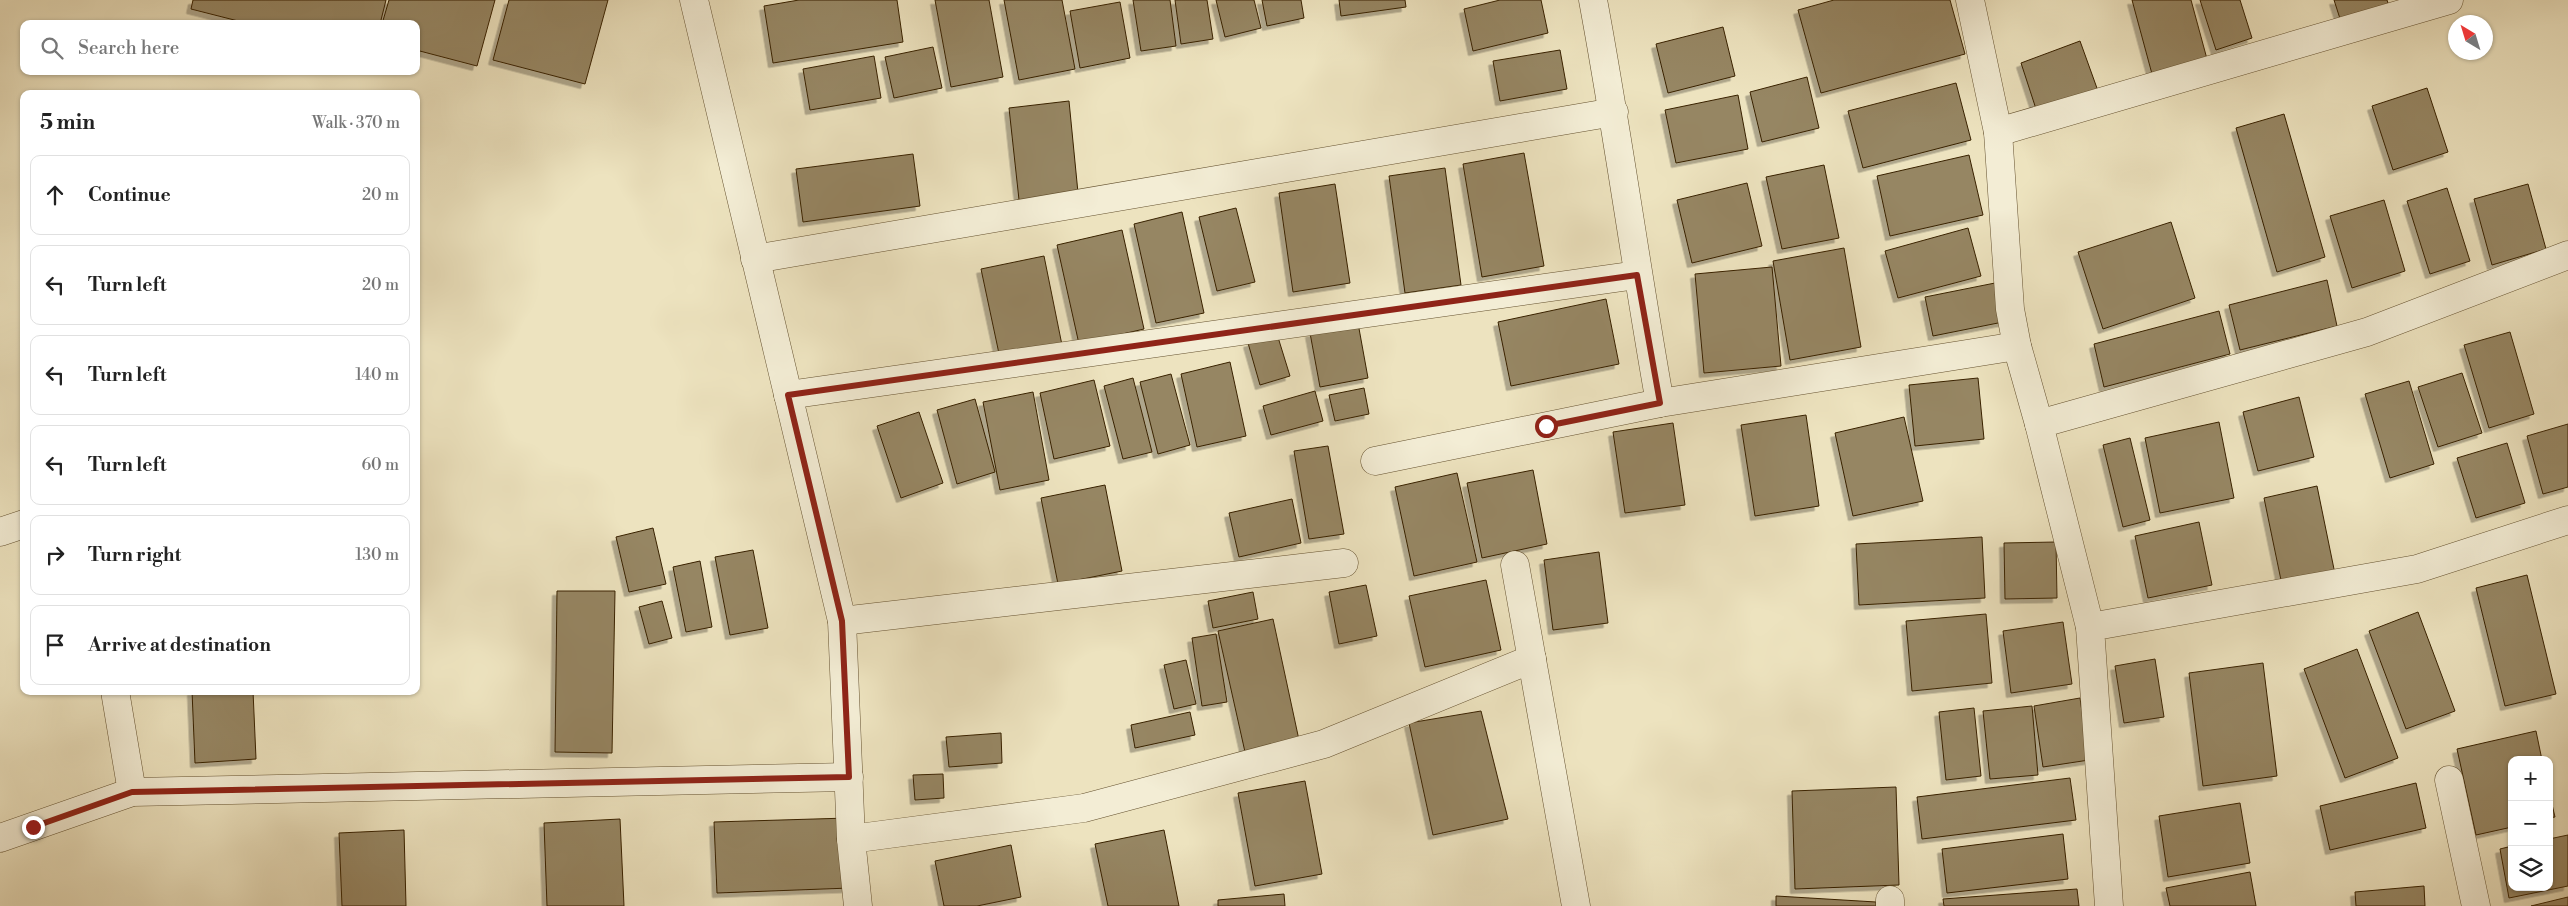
<!DOCTYPE html>
<meta charset="utf-8">
<style>
body{margin:0;font-family:"Libre Bodoni",serif;background:#f6f6f6;color:#222}
.controls{position:absolute;right:15px;bottom:15px;display:grid;overflow:hidden;border-radius:10px;box-shadow:0 1px 4px #0004}
.controls button{width:45px;height:45px;display:grid;place-items:center;padding:0;border:0;border-bottom:1px solid #e0e0e0;background:#fff;color:#222;font:25px sans-serif}
.compass{position:absolute;left:2448px;top:15px;width:45px;height:45px;border-radius:50%;background:#fff;box-shadow:0 1px 4px #0004;rotate:322deg}
.stop{position:absolute;width:15px;height:15px;margin:-11px;border:4px solid #8f2418;border-radius:50%;background:#fff}
.stop.end{background:#8f2418;border-color:#fff;box-shadow:0 1px 5px #0008}
.list{margin:0;padding:0;list-style:none}
h2{display:flex;justify-content:space-between;align-items:center;height:65px;margin:0;padding:0 20px;font-size:21px}
h2 small{font-size:16px;font-weight:400;color:#767676}
.list li{display:grid;grid-template-columns:32px 1fr auto;gap:15px;align-items:center;box-sizing:border-box;height:80px;margin:0 10px 10px;padding:0 10px;border:1px solid #e0e0e0;border-radius:10px}
.list b{display:block;font-size:19px;white-space:nowrap}
.list em{font-size:16px;font-style:normal;color:#767676}
.icon{flex:none;width:28px;height:28px;fill:none;stroke:currentColor;stroke-width:2;stroke-linecap:round;stroke-linejoin:round}
.map{position:relative;flex:none;width:2568px;height:906px;overflow:hidden}
.search{position:absolute;background:#fff;box-shadow:0 1px 4px #0004;left:20px;top:20px;width:400px;height:55px;display:flex;align-items:center;gap:12px;box-sizing:border-box;padding:0 18px;border-radius:10px;color:#767676;font-size:19px}
.panel{position:absolute;background:#fff;box-shadow:0 1px 4px #0004;left:20px;top:90px;width:400px;height:605px;border-radius:10px}
.map>svg:first-child{display:block}
</style>
<div class="map">
<svg width="2568" height="906" viewBox="0 0 2568 906">
<defs>
<filter id="shadow"><feDropShadow dx="-4.5" dy="4.5" stdDeviation="0" flood-color="#0004"/></filter>
</defs>
<rect width="100%" height="100%" fill="#ede3bf"/>
<filter id="stains"><feTurbulence type="fractalNoise" baseFrequency=".004" numOctaves="4"/><feColorMatrix values="0 0 0 0 .2 0 0 0 0 .09 0 0 0 0 .02 0 0 0 .5 -.17"/></filter>
<radialGradient id="worn" r=".72"><stop offset=".6" stop-color="#630" stop-opacity="0"/><stop offset="1" stop-color="#630" stop-opacity=".3"/></radialGradient>
<!-- building -->
<g fill="#968664" stroke="#382101" filter="url(#shadow)">
<path d="M 193,0 L 386,0 L 380,24 L 250,24 L 191,9 Z"/>
<path d="M 389,0 L 495,0 L 477,66 L 416,50 L 416,24 L 382,24 Z"/>
<path d="M 509,0 L 608,0 L 585,84 L 493,60 Z"/>
<path d="M 799,0 L 897,0 L 903,42 L 773,63 L 764,6 Z"/>
<path d="M 935,0 L 989,0 L 1003,77 L 951,87 Z"/>
<path d="M 1004,0 L 1062,0 L 1075,69 L 1019,80 Z"/>
<path d="M 1133,0 L 1170,0 L 1176,46 L 1141,51 Z"/>
<path d="M 1175,0 L 1207,0 L 1213,39 L 1181,44 Z"/>
<path d="M 1216,0 L 1254,0 L 1261,28 L 1225,37 Z"/>
<path d="M 1262,0 L 1301,0 L 1304,18 L 1267,26 Z"/>
<path d="M 1339,0 L 1405,0 L 1406,7 L 1341,16 Z"/>
<path d="M 1500,0 L 1541,0 L 1548,33 L 1473,51 L 1464,9 Z"/>
<path d="M 1834,0 L 1950,0 L 1965,54 L 1821,93 L 1798,10 Z"/>
<path d="M 2132,0 L 2191,0 L 2207,59 L 2152,74 Z"/>
<path d="M 2200,0 L 2240,0 L 2252,38 L 2216,50 Z"/>
<path d="M 2334,0 L 2387,0 L 2391,13 L 2343,28 Z"/>
<path d="M 1120,2 L 1130,58 L 1080,68 L 1070,11 Z"/>
<path d="M 1723,27 L 1735,76 L 1668,93 L 1656,44 Z"/>
<path d="M 2080,41 L 2098,91 L 2037,112 L 2021,63 Z"/>
<path d="M 933,47 L 942,88 L 894,98 L 885,57 Z"/>
<path d="M 1560,50 L 1567,89 L 1500,101 L 1493,61 Z"/>
<path d="M 874,56 L 881,98 L 810,110 L 803,69 Z"/>
<path d="M 1807,77 L 1819,128 L 1762,142 L 1750,92 Z"/>
<path d="M 1956,83 L 1971,140 L 1863,168 L 1848,111 Z"/>
<path d="M 2427,88 L 2448,152 L 2393,170 L 2372,106 Z"/>
<path d="M 1738,95 L 1748,149 L 1676,163 L 1665,110 Z"/>
<path d="M 1069,101 L 1079,203 L 1020,209 L 1009,108 Z"/>
<path d="M 2284,114 L 2325,257 L 2277,272 L 2236,128 Z"/>
<path d="M 1524,153 L 1544,266 L 1482,277 L 1463,164 Z"/>
<path d="M 913,154 L 920,206 L 803,222 L 796,169 Z"/>
<path d="M 1969,155 L 1983,215 L 1890,236 L 1877,176 Z"/>
<path d="M 1824,165 L 1839,238 L 1782,249 L 1766,177 Z"/>
<path d="M 1445,168 L 1461,285 L 1405,293 L 1389,176 Z"/>
<path d="M 1747,183 L 1762,246 L 1692,263 L 1677,200 Z"/>
<path d="M 1335,184 L 1350,283 L 1293,292 L 1279,193 Z"/>
<path d="M 2528,184 L 2546,249 L 2492,265 L 2474,199 Z"/>
<path d="M 2447,188 L 2470,261 L 2430,274 L 2407,201 Z"/>
<path d="M 2384,200 L 2405,271 L 2352,288 L 2330,216 Z"/>
<path d="M 1236,208 L 1255,282 L 1217,291 L 1199,217 Z"/>
<path d="M 1182,212 L 1204,313 L 1156,323 L 1134,224 Z"/>
<path d="M 2171,222 L 2195,298 L 2103,329 L 2078,252 Z"/>
<path d="M 1968,228 L 1981,276 L 1898,298 L 1885,251 Z"/>
<path d="M 1122,230 L 1144,329 L 1079,344 L 1057,245 Z"/>
<path d="M 1844,248 L 1861,347 L 1790,360 L 1773,261 Z"/>
<path d="M 1044,256 L 1063,350 L 1001,363 L 981,269 Z"/>
<path d="M 1772,267 L 1781,366 L 1704,373 L 1695,274 Z"/>
<path d="M 2327,280 L 2337,326 L 2240,350 L 2229,305 Z"/>
<path d="M 1995,283 L 2003,322 L 1933,336 L 1925,297 Z"/>
<path d="M 1606,299 L 1619,364 L 1511,386 L 1498,322 Z"/>
<path d="M 2219,311 L 2230,354 L 2104,387 L 2094,344 Z"/>
<path d="M 1358,323 L 1368,378 L 1320,387 L 1310,333 Z"/>
<path d="M 2510,332 L 2534,414 L 2489,428 L 2464,345 Z"/>
<path d="M 1277,334 L 1290,376 L 1260,385 L 1248,343 Z"/>
<path d="M 1230,362 L 1246,436 L 1197,447 L 1181,374 Z"/>
<path d="M 2462,373 L 2482,433 L 2438,447 L 2418,387 Z"/>
<path d="M 1171,374 L 1190,445 L 1158,454 L 1140,382 Z"/>
<path d="M 1133,378 L 1152,452 L 1123,459 L 1104,386 Z"/>
<path d="M 1978,378 L 1984,439 L 1915,446 L 1909,385 Z"/>
<path d="M 1094,380 L 1110,446 L 1054,459 L 1040,393 Z"/>
<path d="M 2409,381 L 2434,464 L 2390,478 L 2365,394 Z"/>
<path d="M 1364,388 L 1369,414 L 1335,421 L 1329,395 Z"/>
<path d="M 1315,391 L 1323,421 L 1271,435 L 1263,406 Z"/>
<path d="M 1033,392 L 1049,480 L 1000,490 L 983,402 Z"/>
<path d="M 2299,397 L 2314,457 L 2258,471 L 2243,412 Z"/>
<path d="M 975,399 L 995,472 L 957,484 L 937,410 Z"/>
<path d="M 919,412 L 943,483 L 901,498 L 877,426 Z"/>
<path d="M 1806,415 L 1819,506 L 1755,516 L 1741,425 Z"/>
<path d="M 1904,417 L 1923,501 L 1853,516 L 1835,433 Z"/>
<path d="M 2219,422 L 2234,498 L 2160,513 L 2145,438 Z"/>
<path d="M 1673,423 L 1685,505 L 1625,513 L 1613,432 Z"/>
<path d="M 2568,424 L 2568,487 L 2543,494 L 2527,436 Z"/>
<path d="M 2130,438 L 2150,520 L 2123,527 L 2103,445 Z"/>
<path d="M 2507,443 L 2525,503 L 2476,518 L 2457,458 Z"/>
<path d="M 1328,446 L 1344,534 L 1309,539 L 1294,451 Z"/>
<path d="M 1533,470 L 1547,544 L 1482,558 L 1467,483 Z"/>
<path d="M 1457,473 L 1477,562 L 1414,576 L 1395,487 Z"/>
<path d="M 1105,485 L 1122,571 L 1058,584 L 1041,498 Z"/>
<path d="M 2317,486 L 2335,574 L 2282,585 L 2264,498 Z"/>
<path d="M 1292,499 L 1301,543 L 1239,557 L 1229,513 Z"/>
<path d="M 2199,522 L 2212,585 L 2148,598 L 2135,536 Z"/>
<path d="M 653,528 L 666,584 L 629,592 L 616,537 Z"/>
<path d="M 1982,537 L 1985,598 L 1859,605 L 1856,544 Z"/>
<path d="M 2056,542 L 2057,598 L 2005,599 L 2004,543 Z"/>
<path d="M 753,550 L 768,628 L 730,635 L 715,557 Z"/>
<path d="M 1599,552 L 1608,623 L 1553,630 L 1544,560 Z"/>
<path d="M 700,561 L 712,627 L 686,632 L 673,567 Z"/>
<path d="M 2527,575 L 2556,694 L 2505,706 L 2476,588 Z"/>
<path d="M 1486,580 L 1501,650 L 1425,667 L 1409,596 Z"/>
<path d="M 1366,585 L 1377,636 L 1339,644 L 1329,592 Z"/>
<path d="M 557,591 L 615,591 L 612,753 L 555,752 Z"/>
<path d="M 1253,592 L 1258,619 L 1213,628 L 1208,601 Z"/>
<path d="M 662,601 L 672,638 L 649,644 L 639,607 Z"/>
<path d="M 2418,612 L 2455,711 L 2406,729 L 2369,631 Z"/>
<path d="M 1986,614 L 1992,683 L 1912,691 L 1906,621 Z"/>
<path d="M 1273,619 L 1299,740 L 1245,752 L 1218,631 Z"/>
<path d="M 2063,622 L 2072,684 L 2011,693 L 2003,631 Z"/>
<path d="M 1216,634 L 1227,702 L 1202,706 L 1192,638 Z"/>
<path d="M 2357,649 L 2398,758 L 2345,778 L 2304,669 Z"/>
<path d="M 2155,659 L 2164,717 L 2124,723 L 2115,666 Z"/>
<path d="M 1186,660 L 1196,704 L 1174,709 L 1164,665 Z"/>
<path d="M 2263,663 L 2277,776 L 2203,786 L 2189,673 Z"/>
<path d="M 192,691 L 253,691 L 256,759 L 195,763 Z"/>
<path d="M 2080,698 L 2089,760 L 2043,767 L 2034,706 Z"/>
<path d="M 2032,706 L 2038,775 L 1990,779 L 1983,711 Z"/>
<path d="M 1974,708 L 1981,776 L 1946,780 L 1939,712 Z"/>
<path d="M 1481,711 L 1508,819 L 1433,835 L 1409,723 Z"/>
<path d="M 1190,712 L 1195,735 L 1135,748 L 1131,725 Z"/>
<path d="M 2536,731 L 2542,760 L 2512,760 L 2512,827 L 2476,835 L 2457,749 Z"/>
<path d="M 1001,733 L 1002,763 L 949,767 L 946,737 Z"/>
<path d="M 943,774 L 944,798 L 915,800 L 913,775 Z"/>
<path d="M 2070,778 L 2076,820 L 1922,839 L 1917,797 Z"/>
<path d="M 1305,781 L 1322,874 L 1255,886 L 1238,793 Z"/>
<path d="M 2416,783 L 2426,828 L 2330,850 L 2320,806 Z"/>
<path d="M 1896,787 L 1899,885 L 1795,889 L 1792,791 Z"/>
<path d="M 2549,792 L 2555,817 L 2549,818 Z"/>
<path d="M 2240,803 L 2250,863 L 2168,877 L 2159,816 Z"/>
<path d="M 848,818 L 850,888 L 717,893 L 714,822 Z"/>
<path d="M 620,819 L 624,906 L 547,906 L 544,823 Z"/>
<path d="M 404,830 L 406,906 L 342,906 L 339,833 Z"/>
<path d="M 1164,830 L 1179,906 L 1108,906 L 1095,844 Z"/>
<path d="M 2063,834 L 2068,879 L 1947,893 L 1942,849 Z"/>
<path d="M 2568,835 L 2568,886 L 2509,898 L 2500,849 L 2512,846 L 2512,887 L 2549,887 L 2549,839 Z"/>
<path d="M 1011,845 L 1021,897 L 977,906 L 944,906 L 935,861 Z"/>
<path d="M 2250,872 L 2256,906 L 2170,906 L 2166,888 Z"/>
<path d="M 2424,886 L 2425,906 L 2356,906 L 2355,892 Z"/>
<path d="M 2077,889 L 2079,906 L 1944,906 L 1943,899 Z"/>
<path d="M 1284,894 L 1285,906 L 1218,906 L 1218,900 Z"/>
<path d="M 1776,896 L 1876,902 L 1876,906 L 1776,906 Z"/>
<path d="M 2568,897 L 2568,906 L 2531,906 Z"/>
</g>
<g fill="none" stroke-linecap="round" stroke-linejoin="round">
<defs>
<g id="minor">
<path d="M 694,0 L 842,621 L 851,839 L 858,906"/>
<path d="M 1593,0 C 1618,134 1636,269 1660,403"/>
<path d="M 1970,0 L 1998,132 L 2010,309 L 2017,346 L 2039,424"/>
<path d="M 1998,132 L 2449,0"/>
<path d="M 755,259 L 1614,112"/>
<path d="M 788,395 L 1637,275"/>
<path d="M 1375,461 L 1660,403 L 2017,346"/>
<path d="M 0,532 L 24,524"/>
<path d="M 1515,565 L 1576,906"/>
<path d="M 842,621 L 1344,563"/>
<path d="M 2090,627 L 2039,424 L 2367,332 L 2568,255"/>
<path d="M 115,691 L 132,792"/>
<path d="M 2449,780 L 2476,906"/>
<path d="M 0,838 L 132,792 L 849,777"/>
<path d="M 851,839 L 1084,808 L 1324,744 L 1532,659"/>
<path d="M 1890,906 L 1890,900"/>
<path d="M 2109,906 L 2090,627 L 2417,569 L 2568,520"/>
</g>
</defs>
<!-- minor casing -->
<use href="#minor" stroke="#655230" stroke-width="29"/>
<!-- minor -->
<use href="#minor" stroke="#f3edd5" stroke-width="28"/>
</g>
<g fill="none" stroke-linecap="round" stroke-linejoin="round">
<!-- route -->
<path stroke="#8f2418" stroke-width="6" d="M 33,827 L 132,792 L 849,777 L 842,621 L 788,395 L 1637,275 L 1660,403 L 1546,426"/>
</g>
<rect width="100%" height="100%" filter="url(#stains)"/>
<rect width="100%" height="100%" fill="url(#worn)"/>
</svg>
<div class="controls">
<button>+</button>
<button>−</button>
<button><svg class="icon" aria-label="layers" viewBox="0 0 24 24"><path d="M12 4l9 5-9 5-9-5zM3 14l9 5 9-5"/></svg></button>
</div>
<svg class="compass" viewBox="-18 -18 36 36"><path d="M0-13l5 13h-10z" fill="#e53935"/><path d="M0 13l5-13h-10z" fill="#767676"/></svg>
<div class="stop" style="left:1546px;top:426px"></div>
<div class="stop end" style="left:33px;top:827px"></div>
<div class="search"><svg class="icon" aria-label="search" viewBox="0 0 24 24"><circle cx="10" cy="10" r="6"/><path d="M15 15l6 6"/></svg>Search here</div>
<section class="panel">
<h2>5 min<small>Walk · 370 m</small></h2>
<ul class="list">
<li><svg class="icon" aria-label="ahead" viewBox="0 0 24 24"><path d="M12 20V5M6 11l6-6 6 6"/></svg><div><b>Continue</b></div><em>20 m</em></li>
<li><svg class="icon" aria-label="left" viewBox="0 0 24 24"><path d="M17 20v-9H6M10 6l-5 5 5 5"/></svg><div><b>Turn left</b></div><em>20 m</em></li>
<li><svg class="icon" aria-label="left" viewBox="0 0 24 24"><path d="M17 20v-9H6M10 6l-5 5 5 5"/></svg><div><b>Turn left</b></div><em>140 m</em></li>
<li><svg class="icon" aria-label="left" viewBox="0 0 24 24"><path d="M17 20v-9H6M10 6l-5 5 5 5"/></svg><div><b>Turn left</b></div><em>60 m</em></li>
<li><svg class="icon" aria-label="right" viewBox="0 0 24 24"><path d="M7 20v-9h11M14 6l5 5-5 5"/></svg><div><b>Turn right</b></div><em>130 m</em></li>
<li><svg class="icon" aria-label="arrive" viewBox="0 0 24 24"><path d="M6 21V4h12l-3 4 3 4H6"/></svg><div><b>Arrive at destination</b></div></li>
</ul>
</section>
</div>
